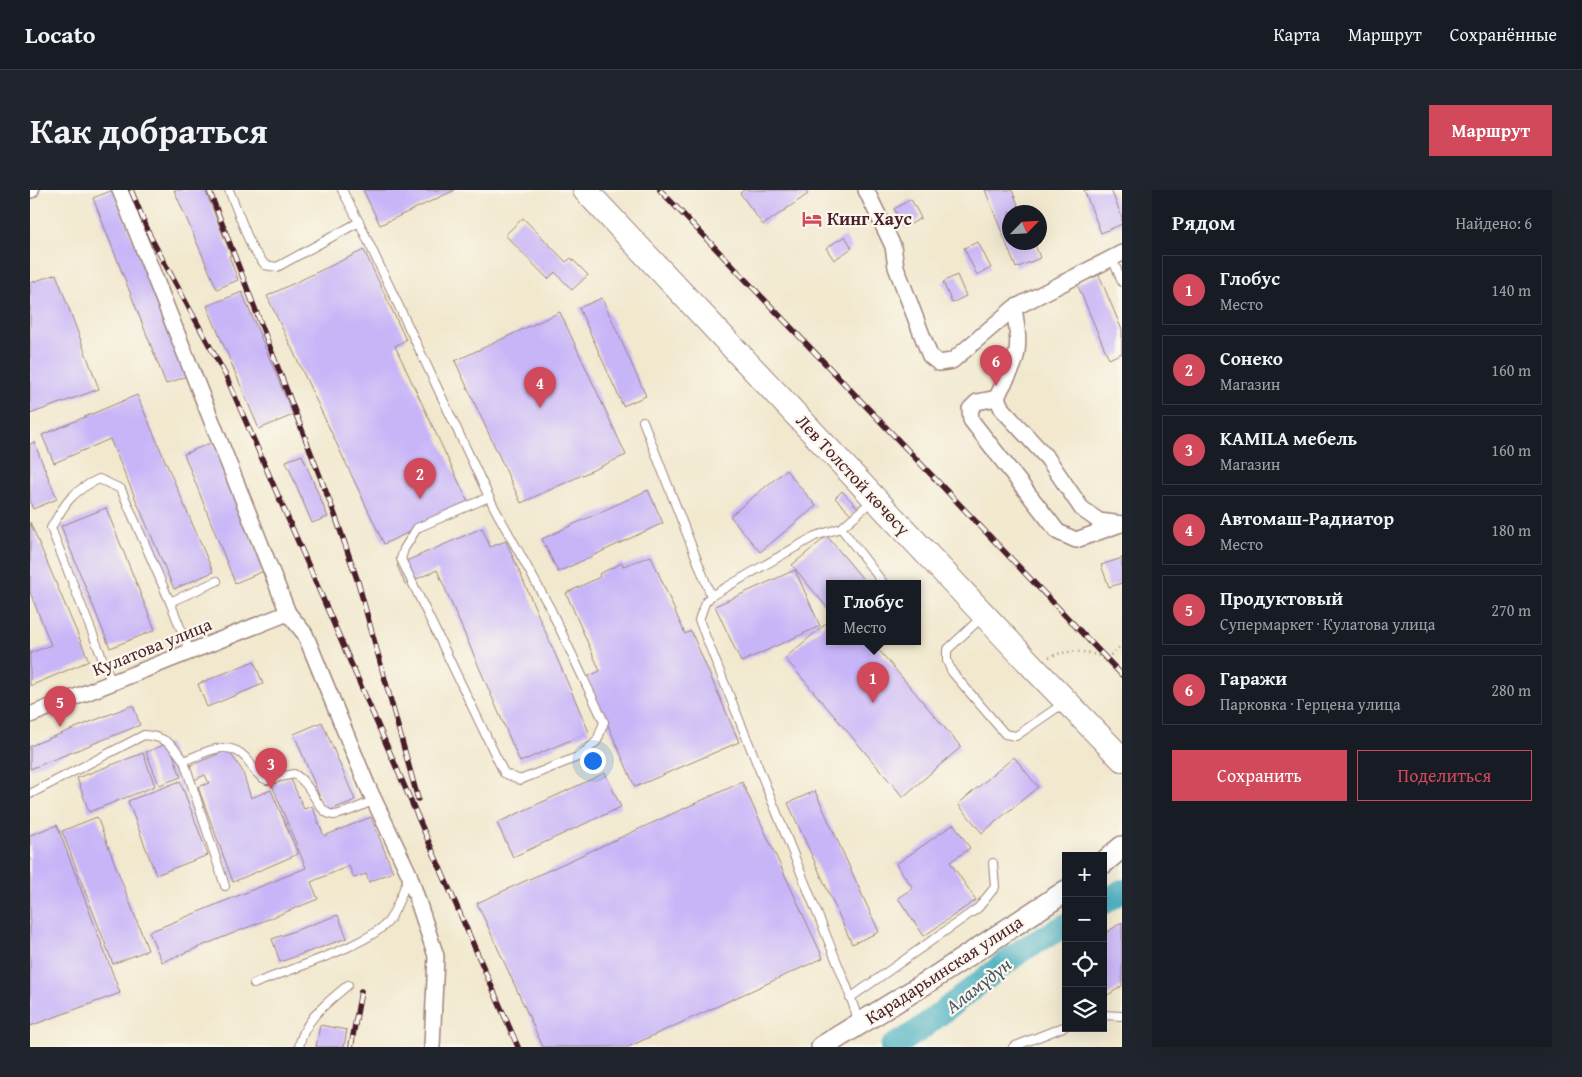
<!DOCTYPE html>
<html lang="ru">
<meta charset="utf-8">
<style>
body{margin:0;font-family:"Gentium Book Plus",serif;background:#20242c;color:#f1f3f6}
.controls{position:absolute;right:15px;bottom:15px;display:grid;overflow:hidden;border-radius:0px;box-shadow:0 5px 20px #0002}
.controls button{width:45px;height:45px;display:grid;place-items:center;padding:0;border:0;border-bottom:1px solid #363941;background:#171b24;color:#f1f3f6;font:25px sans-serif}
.compass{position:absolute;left:972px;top:15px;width:45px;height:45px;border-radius:50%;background:#171b24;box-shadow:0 5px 20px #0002;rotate:65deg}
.you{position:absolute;left:562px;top:570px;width:18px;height:18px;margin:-12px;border:4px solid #fff;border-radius:50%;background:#1a73e8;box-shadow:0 0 0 8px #1a73e833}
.badge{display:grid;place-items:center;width:32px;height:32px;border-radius:50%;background:#d1495b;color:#fff;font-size:16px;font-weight:700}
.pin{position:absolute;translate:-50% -41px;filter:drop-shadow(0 1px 2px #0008)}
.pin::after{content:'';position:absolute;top:26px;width:18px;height:15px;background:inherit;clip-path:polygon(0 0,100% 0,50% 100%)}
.popup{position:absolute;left:796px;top:390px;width:95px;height:65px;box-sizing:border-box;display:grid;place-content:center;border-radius:0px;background:#171b24;filter:drop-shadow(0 1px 4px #0005);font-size:16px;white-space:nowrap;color:#9ea1a6}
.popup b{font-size:19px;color:#f1f3f6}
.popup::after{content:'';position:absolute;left:50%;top:100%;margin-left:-10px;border:10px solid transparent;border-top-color:#171b24}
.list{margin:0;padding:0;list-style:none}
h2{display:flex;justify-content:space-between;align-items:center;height:65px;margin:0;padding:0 20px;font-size:21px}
h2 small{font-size:16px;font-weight:400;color:#9ea1a6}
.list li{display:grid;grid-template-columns:32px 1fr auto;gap:15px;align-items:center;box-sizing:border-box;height:70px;margin:0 10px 10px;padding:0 10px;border:1px solid #363941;border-radius:0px}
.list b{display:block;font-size:19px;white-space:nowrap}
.list p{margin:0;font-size:16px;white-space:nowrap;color:#9ea1a6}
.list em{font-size:16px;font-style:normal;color:#9ea1a6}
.actions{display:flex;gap:10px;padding:15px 20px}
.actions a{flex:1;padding:11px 0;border:1px solid #d1495b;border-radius:0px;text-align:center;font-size:18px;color:#d1495b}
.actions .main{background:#d1495b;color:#fff}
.icon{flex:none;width:28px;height:28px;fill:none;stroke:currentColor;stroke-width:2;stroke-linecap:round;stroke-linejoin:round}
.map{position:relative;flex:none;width:1092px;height:857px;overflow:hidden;border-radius:0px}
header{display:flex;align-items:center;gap:30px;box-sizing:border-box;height:70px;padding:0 25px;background:#171b24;border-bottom:1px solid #363941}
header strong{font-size:24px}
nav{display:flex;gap:28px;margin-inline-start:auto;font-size:18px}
.intro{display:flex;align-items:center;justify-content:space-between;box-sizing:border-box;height:120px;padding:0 30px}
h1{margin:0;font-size:35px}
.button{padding:12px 22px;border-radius:0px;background:#d1495b;color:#fff;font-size:18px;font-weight:700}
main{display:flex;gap:30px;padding:0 30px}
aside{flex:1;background:#171b24;border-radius:0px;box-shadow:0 5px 20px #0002}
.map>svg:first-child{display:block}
</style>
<header>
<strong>Locato</strong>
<nav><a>Карта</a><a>Маршрут</a><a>Сохранённые</a></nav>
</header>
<div class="intro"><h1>Как добраться</h1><a class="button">Маршрут</a></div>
<main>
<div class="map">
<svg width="1092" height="857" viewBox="0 0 1092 857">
<rect width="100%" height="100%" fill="#fbf7ec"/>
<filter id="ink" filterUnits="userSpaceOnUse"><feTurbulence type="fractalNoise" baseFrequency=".02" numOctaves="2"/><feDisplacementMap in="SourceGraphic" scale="10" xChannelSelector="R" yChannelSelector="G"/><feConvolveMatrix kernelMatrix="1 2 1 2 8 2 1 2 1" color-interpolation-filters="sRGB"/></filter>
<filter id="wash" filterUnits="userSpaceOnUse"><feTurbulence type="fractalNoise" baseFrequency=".0096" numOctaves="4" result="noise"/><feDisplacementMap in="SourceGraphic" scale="20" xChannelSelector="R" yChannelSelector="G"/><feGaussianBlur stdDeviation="1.12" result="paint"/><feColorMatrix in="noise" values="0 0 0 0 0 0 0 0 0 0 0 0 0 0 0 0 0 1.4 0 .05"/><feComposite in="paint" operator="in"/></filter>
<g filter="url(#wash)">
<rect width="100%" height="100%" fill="#f1e8ce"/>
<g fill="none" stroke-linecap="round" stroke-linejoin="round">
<!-- river -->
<g stroke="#40acbf" stroke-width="24">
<path d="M 1073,713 L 1092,701"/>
<path d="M 862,857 L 888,841 L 992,760 L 1036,735"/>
</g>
</g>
<g id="blocks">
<!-- building -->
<g fill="#c8b5f8">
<path d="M 83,0 L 157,186 L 136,194 L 63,8 Z"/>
<path d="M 144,0 L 175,0 L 201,65 L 199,66 L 208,90 L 187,99 Z"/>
<path d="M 333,0 L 425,0 L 350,35 Z"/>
<path d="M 714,0 L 775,0 L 778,4 L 733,35 L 710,3 Z"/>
<path d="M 955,0 L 982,0 L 991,22 L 979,22 L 979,52 L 1004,52 L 1010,68 L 986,78 Z"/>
<path d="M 1054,0 L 1081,0 L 1092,27 L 1092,34 L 1071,43 Z"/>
<path d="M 881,9 L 891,28 L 874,38 L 864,19 Z"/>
<path d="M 493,28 L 536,72 L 541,68 L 558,85 L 542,100 L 525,82 L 518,89 L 475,45 Z"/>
<path d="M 815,46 L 822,58 L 804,70 L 796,58 Z"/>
<path d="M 948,52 L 961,78 L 947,85 L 934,58 Z"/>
<path d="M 334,60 L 376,150 L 365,156 L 439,314 L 354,354 L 237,106 Z"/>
<path d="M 26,84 L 69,199 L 0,224 L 0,93 Z"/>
<path d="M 927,85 L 936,106 L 922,113 L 913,92 Z"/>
<path d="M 1069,85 L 1092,140 L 1092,163 L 1079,169 L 1047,94 Z"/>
<path d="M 212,102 L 263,225 L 229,239 L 177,116 Z"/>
<path d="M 572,108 L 616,206 L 593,216 L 549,118 Z"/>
<path d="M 530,122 L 596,265 L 491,313 L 425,171 Z"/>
<path d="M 107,205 L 183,382 L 144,399 L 80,249 L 24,273 L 12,245 Z"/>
<path d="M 4,252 L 27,309 L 3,319 L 0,312 L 0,254 Z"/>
<path d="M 183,252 L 234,381 L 205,393 L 154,264 Z"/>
<path d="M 272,265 L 298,327 L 282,333 L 256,271 Z"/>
<path d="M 756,280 L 786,316 L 730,362 L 700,326 Z"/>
<path d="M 618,300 L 633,333 L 528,382 L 512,349 Z"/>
<path d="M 812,301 L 829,319 L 822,325 L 805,308 Z"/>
<path d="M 76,318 L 125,440 L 80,458 L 31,336 Z"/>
<path d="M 0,332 L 59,471 L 0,496 L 0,463 L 21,455 L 0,402 Z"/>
<path d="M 452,338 L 460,357 L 476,351 L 559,542 L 490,572 L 407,380 L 375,394 L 367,375 Z"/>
<path d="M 797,346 L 837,394 L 799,394 L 799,420 L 762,375 Z"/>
<path d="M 621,366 L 655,444 L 661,441 L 709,552 L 605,597 L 557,487 L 570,481 L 536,403 L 570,387 L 569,384 L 592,373 L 593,376 Z"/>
<path d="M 1092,368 L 1092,393 L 1079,397 L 1071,375 Z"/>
<path d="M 765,380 L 790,436 L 711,472 L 685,416 Z"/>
<path d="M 799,431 L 799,452 L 842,452 L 931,557 L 873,607 L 755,468 Z"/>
<path d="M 224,471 L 233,494 L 177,517 L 168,494 Z"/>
<path d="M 103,515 L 110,535 L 0,579 L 0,556 Z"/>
<path d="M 292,532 L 325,610 L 296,622 L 264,544 Z"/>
<path d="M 139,553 L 151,587 L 129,595 L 116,562 Z"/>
<path d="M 198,560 L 212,580 L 221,608 L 241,600 L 268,664 L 203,692 L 168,597 L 179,593 L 175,585 L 164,590 L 159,576 Z"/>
<path d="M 113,563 L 125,596 L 59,622 L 47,588 Z"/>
<path d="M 984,567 L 1008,597 L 952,643 L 928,614 Z"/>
<path d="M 575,583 L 591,617 L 483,667 L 467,633 Z"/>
<path d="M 260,587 L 274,619 L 282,616 L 294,646 L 341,627 L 363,682 L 339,692 L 336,684 L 324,688 L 319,676 L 281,692 L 288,709 L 132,772 L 119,742 L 276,678 L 242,595 Z"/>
<path d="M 150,591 L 178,665 L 126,685 L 98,611 Z"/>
<path d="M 712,592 L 793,768 L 598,857 L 513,857 L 447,713 Z"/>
<path d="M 785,601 L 849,742 L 822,754 L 758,613 Z"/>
<path d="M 67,627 L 118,760 L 83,774 L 32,641 Z"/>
<path d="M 924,634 L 940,658 L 920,672 L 946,710 L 894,746 L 868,708 L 883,698 L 866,674 Z"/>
<path d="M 27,635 L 90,803 L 0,836 L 0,645 Z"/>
<path d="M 308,725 L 317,748 L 250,772 L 242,749 Z"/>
<path d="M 1092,732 L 1092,796 L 1073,808 L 1073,745 Z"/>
<path d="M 290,835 L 317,840 L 314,857 L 286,857 Z"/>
</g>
</g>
</g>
<g filter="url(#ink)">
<use href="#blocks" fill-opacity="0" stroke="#9e847c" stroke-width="1"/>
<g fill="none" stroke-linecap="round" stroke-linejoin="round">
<defs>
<g id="lane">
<path d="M 199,0 L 222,58 L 235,75 L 247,77 L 329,32"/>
<path d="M 312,0 L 329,32 L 459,307 L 465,319 L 520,418 L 574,532 L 567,551 L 550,566 L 490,590 L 474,583 L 371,369 L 374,359 L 387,338 L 459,307"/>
<path d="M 1082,68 L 1092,92"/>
<path d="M 613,231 L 681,406"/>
<path d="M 811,338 L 854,394"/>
<path d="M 953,426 L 917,460 L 917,471 L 922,482 L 975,544 L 986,546 L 1034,513"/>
<path d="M 160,462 L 140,412 L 187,391"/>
<path d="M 82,493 L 21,338 C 35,313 42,301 69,289 L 91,299 L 140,412"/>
<path d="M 154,571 C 174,563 197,548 216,568 C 223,576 226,586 237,590 L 264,584 C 283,594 287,624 304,625 C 313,625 335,614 345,610"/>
<path d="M 0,604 L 114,545 C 135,547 143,554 154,571 L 195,696"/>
<path d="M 224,794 C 254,781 344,754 360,729 C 368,716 373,700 379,686"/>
<path d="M 820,808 L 948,718 L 965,697 L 963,673"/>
<path d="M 1073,825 L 1092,826"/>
<path d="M 829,832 L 817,797 L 669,430 L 675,413 L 681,406 L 785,346 L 811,338 L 842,311"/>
<path d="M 269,857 C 274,829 297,813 318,795"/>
<path d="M 983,857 L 1036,836"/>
</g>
<g id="street">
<path d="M 0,0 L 1,0"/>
<path d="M 90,0 L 258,423 L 275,444 L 337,595 L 379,684 L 406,766 L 402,857"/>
<path d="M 836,0 L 863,56 L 866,77 L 900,166 L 909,173 L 922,171 L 984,118 L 1092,63"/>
<path d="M 984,118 C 987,138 991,157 983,176 C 978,188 971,196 967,208 L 972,219 L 1018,269 L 1052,319 L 1069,331 L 1092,334"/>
<path d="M 967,208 L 947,212 L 940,219 L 941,230 L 1028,342 L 1046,350 L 1088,335"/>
<path d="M 0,525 L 258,423"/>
</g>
<g id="secondary">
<path d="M 1073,673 L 1092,657"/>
<path d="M 792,857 L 896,793 L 1036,701"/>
</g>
<path id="primary" d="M 555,0 L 1004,478 L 1092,569"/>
</defs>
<!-- lane casing -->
<use href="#lane" stroke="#9e847c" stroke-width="10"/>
<!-- street casing -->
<use href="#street" stroke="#9e847c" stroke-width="18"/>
<!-- secondary casing -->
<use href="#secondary" stroke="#9e847c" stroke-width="24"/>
<!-- primary casing -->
<use href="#primary" stroke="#9e847c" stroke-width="26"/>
<!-- path -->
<path stroke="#9e847c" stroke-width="2.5" stroke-dasharray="1 4" stroke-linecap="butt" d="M 1019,467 C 1038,459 1058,460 1076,469 L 1092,455"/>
<!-- lane -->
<use href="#lane" stroke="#fff" stroke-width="8"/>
<!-- street -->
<use href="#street" stroke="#fff" stroke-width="15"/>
<!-- secondary -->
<use href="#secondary" stroke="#fff" stroke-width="21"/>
<!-- primary -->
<use href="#primary" stroke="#fff" stroke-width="24"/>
<defs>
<g id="rail">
<path d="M 101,0 L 121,48 L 196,186 L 488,857"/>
<path d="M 179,0 L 305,325 L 328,392 L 388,609"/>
<path d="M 630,0 L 1092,485"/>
<path d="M 321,857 L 331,801"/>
</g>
</defs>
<!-- rail casing -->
<use href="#rail" stroke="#4a1f2b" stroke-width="5.5"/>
<!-- rail -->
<use href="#rail" stroke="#fbf7ec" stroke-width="4" stroke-dasharray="11" stroke-linecap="butt"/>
</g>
</g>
<!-- icons -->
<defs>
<symbol id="hotel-bare" viewBox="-9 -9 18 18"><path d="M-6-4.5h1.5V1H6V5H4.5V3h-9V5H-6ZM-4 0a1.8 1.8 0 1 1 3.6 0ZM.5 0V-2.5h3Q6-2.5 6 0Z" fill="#d1495b" stroke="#fbf7ec" stroke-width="2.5" paint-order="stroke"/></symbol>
</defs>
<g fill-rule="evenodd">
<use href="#hotel-bare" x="768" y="15" width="28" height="28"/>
</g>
<g text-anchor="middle" stroke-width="4.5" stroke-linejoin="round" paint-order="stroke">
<!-- poi labels -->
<g font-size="18" font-weight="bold" fill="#4a1f2b" stroke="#fbf7ec" text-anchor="start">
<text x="797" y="35">Кинг Хаус</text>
</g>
<!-- street labels -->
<g font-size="18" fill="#4a1f2b" stroke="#fbf7ec">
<text transform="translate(823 285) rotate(47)" y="6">Лев Толстой көчөсү</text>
<text transform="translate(122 457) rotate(-22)" y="6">Кулатова улица</text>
<text transform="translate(914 780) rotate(-33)" y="6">Карадарьинская улица</text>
</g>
<!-- water labels -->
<g font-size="19" font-style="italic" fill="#465766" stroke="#fbf7ec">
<text transform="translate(948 795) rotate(-38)" y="7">Аламүдүн</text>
</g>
</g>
</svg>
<div class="controls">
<button>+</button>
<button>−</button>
<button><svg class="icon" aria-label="locate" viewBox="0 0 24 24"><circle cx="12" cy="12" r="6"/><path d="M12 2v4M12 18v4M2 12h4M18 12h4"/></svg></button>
<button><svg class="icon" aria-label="layers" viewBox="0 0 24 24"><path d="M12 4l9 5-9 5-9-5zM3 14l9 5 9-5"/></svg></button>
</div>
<svg class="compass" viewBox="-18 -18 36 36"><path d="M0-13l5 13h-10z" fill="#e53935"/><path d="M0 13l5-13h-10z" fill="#9ea1a6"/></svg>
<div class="you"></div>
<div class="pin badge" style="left:843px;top:513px">1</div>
<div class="popup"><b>Глобус</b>Место</div>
<div class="pin badge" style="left:390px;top:309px">2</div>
<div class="pin badge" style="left:241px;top:599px">3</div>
<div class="pin badge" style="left:510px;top:218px">4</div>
<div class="pin badge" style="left:30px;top:537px">5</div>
<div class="pin badge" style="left:966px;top:196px">6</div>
</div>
<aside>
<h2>Рядом<small>Найдено: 6</small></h2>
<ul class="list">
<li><span class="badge">1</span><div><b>Глобус</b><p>Место</p></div><em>140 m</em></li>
<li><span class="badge">2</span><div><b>Сонеко</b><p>Магазин</p></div><em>160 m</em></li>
<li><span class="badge">3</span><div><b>KAMILA мебель</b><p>Магазин</p></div><em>160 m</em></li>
<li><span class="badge">4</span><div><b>Автомаш-Радиатор</b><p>Место</p></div><em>180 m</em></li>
<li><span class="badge">5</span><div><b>Продуктовый</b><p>Супермаркет · Кулатова улица</p></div><em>270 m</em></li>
<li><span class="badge">6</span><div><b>Гаражи</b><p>Парковка · Герцена улица</p></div><em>280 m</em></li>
</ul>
<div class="actions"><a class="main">Сохранить</a><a>Поделиться</a></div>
</aside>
</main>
